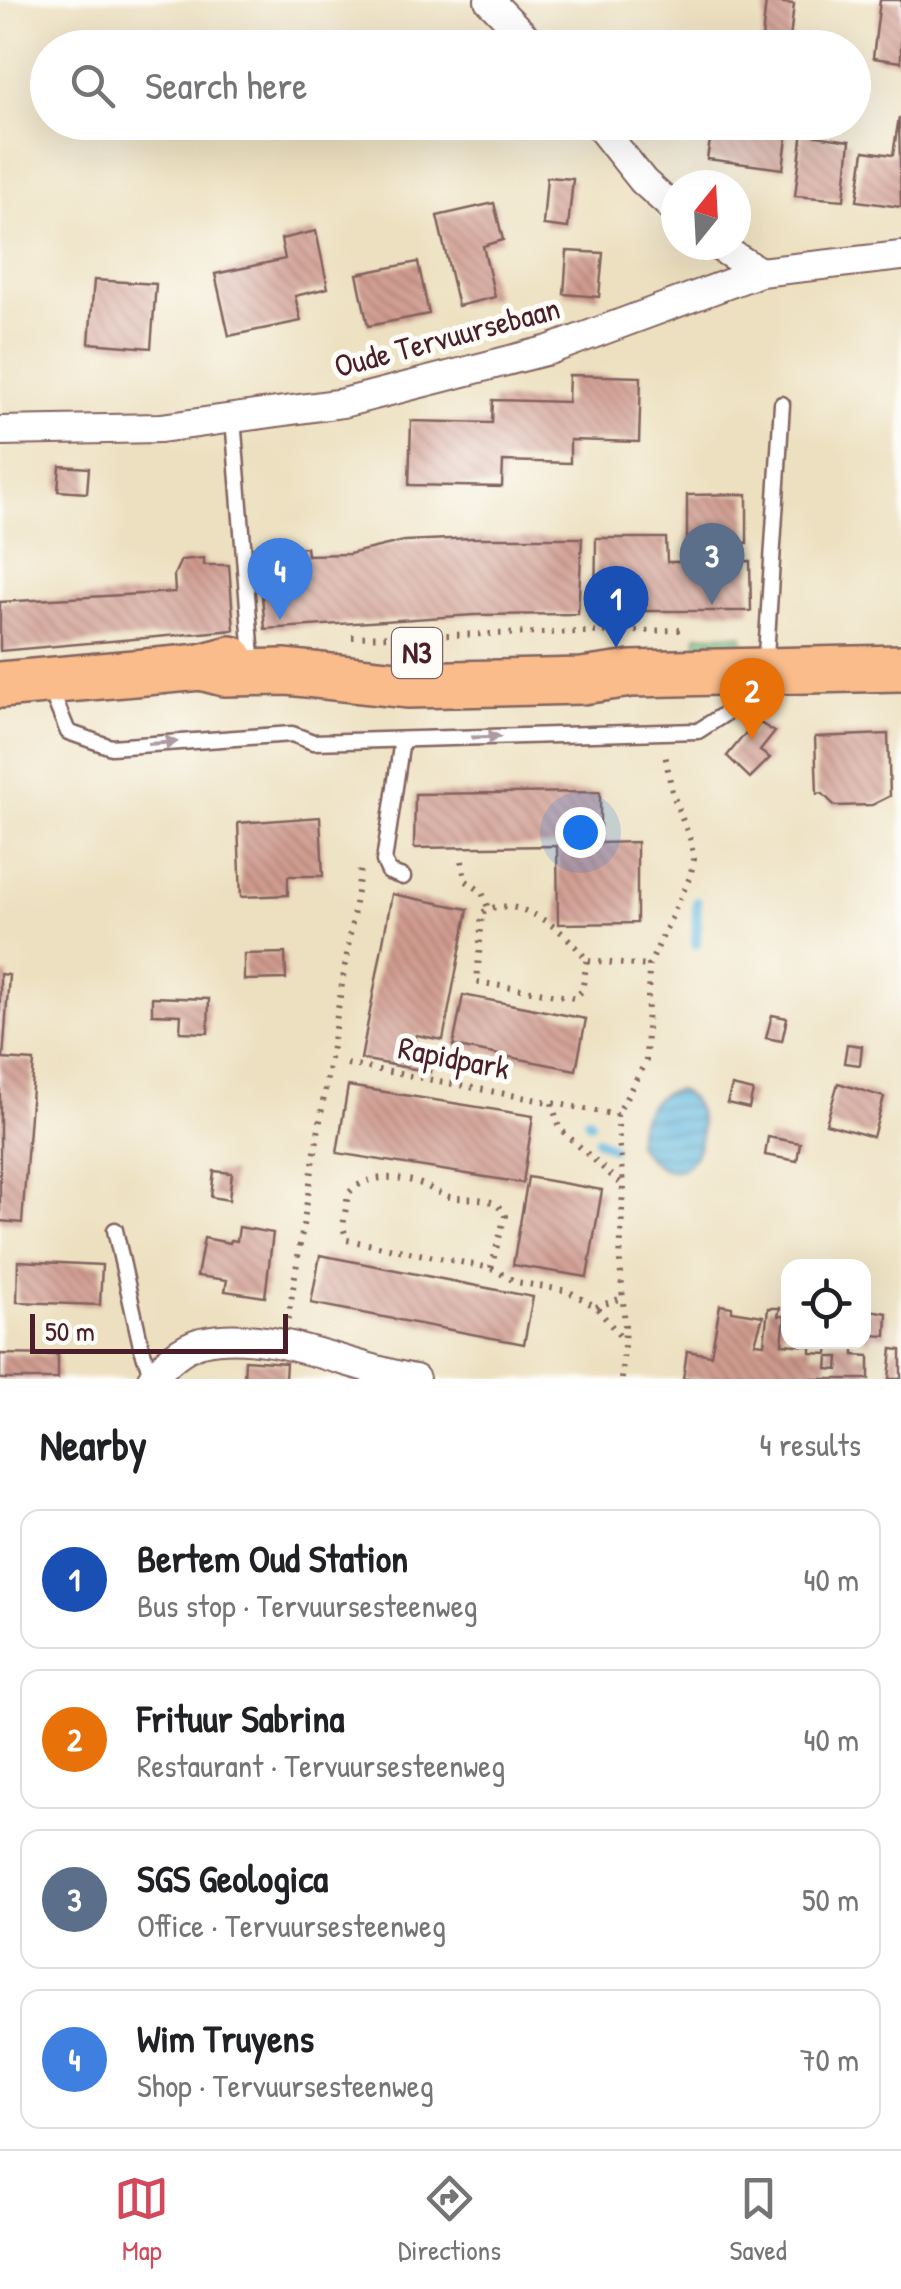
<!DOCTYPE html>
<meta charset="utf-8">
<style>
body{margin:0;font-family:"Patrick Hand",sans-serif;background:#f2f2f2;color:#202124}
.controls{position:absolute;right:30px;bottom:30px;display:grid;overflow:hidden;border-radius:20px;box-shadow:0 10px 40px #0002}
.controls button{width:90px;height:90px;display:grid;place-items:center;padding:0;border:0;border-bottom:2px solid #e0e0e0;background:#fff;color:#202124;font:50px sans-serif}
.compass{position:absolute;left:661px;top:170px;width:90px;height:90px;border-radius:50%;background:#fff;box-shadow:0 10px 40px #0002;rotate:18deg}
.scale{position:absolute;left:30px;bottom:25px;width:258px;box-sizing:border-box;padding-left:10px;border:5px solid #4a1f2b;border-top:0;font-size:28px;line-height:35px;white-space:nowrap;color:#4a1f2b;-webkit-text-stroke:8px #fdfcf7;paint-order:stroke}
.you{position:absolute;left:580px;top:832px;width:35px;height:35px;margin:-25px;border:8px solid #fff;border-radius:50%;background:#1a73e8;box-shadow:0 0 0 15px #1a73e833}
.badge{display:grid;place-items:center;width:65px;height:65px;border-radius:50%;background:#d1495b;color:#fff;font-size:32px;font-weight:700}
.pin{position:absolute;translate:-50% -82px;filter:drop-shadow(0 2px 5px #0008)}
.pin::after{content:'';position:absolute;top:52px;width:35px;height:30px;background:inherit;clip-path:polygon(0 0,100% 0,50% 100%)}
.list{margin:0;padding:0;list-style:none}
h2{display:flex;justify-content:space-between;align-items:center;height:130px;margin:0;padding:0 40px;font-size:42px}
h2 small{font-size:32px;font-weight:400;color:#757577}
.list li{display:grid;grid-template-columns:65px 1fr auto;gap:30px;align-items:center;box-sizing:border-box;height:140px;margin:0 20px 20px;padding:0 20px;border:2px solid #e0e0e0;border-radius:20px}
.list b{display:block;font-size:38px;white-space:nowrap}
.list p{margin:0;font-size:32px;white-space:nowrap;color:#757577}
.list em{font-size:32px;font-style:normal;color:#757577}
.icon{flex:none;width:55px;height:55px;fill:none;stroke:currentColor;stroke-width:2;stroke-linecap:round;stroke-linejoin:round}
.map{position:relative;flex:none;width:901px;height:1379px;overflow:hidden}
.search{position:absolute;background:#fff;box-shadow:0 10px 40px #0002;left:30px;right:30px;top:30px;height:110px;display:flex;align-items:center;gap:25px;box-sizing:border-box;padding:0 35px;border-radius:55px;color:#757577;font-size:38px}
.sheet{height:770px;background:#fff}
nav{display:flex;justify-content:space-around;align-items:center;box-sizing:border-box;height:140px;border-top:2px solid #e0e0e0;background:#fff;font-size:28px;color:#757577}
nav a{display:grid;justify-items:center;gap:5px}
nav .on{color:#d1495b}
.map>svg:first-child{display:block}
</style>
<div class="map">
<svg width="901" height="1379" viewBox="0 0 901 1379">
<defs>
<pattern id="garden-furrows" width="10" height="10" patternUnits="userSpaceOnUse" patternTransform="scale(2.5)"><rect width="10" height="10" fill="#7acd8f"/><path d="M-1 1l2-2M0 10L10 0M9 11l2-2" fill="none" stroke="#66a675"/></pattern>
<pattern id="water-rules" width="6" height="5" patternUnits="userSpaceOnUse" patternTransform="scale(2.5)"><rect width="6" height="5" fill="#5fb7dc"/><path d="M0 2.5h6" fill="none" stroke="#5094b3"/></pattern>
<pattern id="building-back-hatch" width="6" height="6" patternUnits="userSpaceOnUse" patternTransform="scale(2.5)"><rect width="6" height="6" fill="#d09b8f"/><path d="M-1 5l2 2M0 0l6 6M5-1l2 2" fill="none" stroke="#ab7e75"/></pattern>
</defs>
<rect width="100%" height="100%" fill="#fdfcf7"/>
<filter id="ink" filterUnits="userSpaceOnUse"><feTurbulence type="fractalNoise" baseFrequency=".01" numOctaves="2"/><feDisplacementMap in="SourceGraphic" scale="20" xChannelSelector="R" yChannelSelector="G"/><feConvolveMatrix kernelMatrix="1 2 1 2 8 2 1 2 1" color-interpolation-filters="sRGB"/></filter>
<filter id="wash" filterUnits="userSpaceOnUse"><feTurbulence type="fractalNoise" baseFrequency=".0048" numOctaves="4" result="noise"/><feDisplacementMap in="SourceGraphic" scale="40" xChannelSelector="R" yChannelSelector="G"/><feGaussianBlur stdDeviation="2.25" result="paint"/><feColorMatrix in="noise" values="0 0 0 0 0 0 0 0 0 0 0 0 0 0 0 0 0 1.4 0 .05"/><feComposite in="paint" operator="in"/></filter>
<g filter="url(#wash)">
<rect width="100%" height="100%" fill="#ede0c0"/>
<!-- garden -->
<path fill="url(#garden-furrows)" stroke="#62765d" stroke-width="2.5" d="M 697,635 L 742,635 L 743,651 L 697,652 Z"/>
<!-- water -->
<path fill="url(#water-rules)" stroke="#546b84" stroke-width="2.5" d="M 677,1090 C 727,1108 692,1221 636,1143 C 638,1118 650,1094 677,1090 Z"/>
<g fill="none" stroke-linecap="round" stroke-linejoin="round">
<!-- stream -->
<g stroke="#5fb7dc" stroke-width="10">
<path d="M 696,944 L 697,902"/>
<path d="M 588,1120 L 590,1123"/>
<path d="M 598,1140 L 612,1148"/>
</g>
</g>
<g id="blocks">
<!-- building -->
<g fill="url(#building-back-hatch)" fill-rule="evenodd">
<path d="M 880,0 L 901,0 L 901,62 L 873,58 Z"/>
<path d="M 766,1 L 794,4 L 789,48 L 761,48 Z"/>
<path d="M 899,117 L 901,207 L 857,201 L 864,151 L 893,155 Z"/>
<path d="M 713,122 L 789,122 L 783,169 L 707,159 Z"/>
<path d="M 804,122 L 818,122 L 816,136 L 850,141 L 844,200 L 795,196 Z"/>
<path d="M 547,177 L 573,179 L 568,228 L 543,225 Z"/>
<path d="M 494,203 L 503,240 L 483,246 L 495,297 L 458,306 L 437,216 Z"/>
<path d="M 316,231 L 328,288 L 295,296 L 301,321 L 229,336 L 215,274 L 285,259 L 281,239 Z"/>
<path d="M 567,251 L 603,253 L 599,297 L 564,294 Z"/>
<path d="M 418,262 L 429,314 L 368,326 L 357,274 Z"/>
<path d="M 94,280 L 156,284 L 151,348 L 89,343 Z"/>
<path d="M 569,375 L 641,377 L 639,442 L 570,440 L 570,463 L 503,461 L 502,487 L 409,485 L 411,421 L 492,423 L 493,400 L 568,402 Z"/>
<path d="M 60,466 L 89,468 L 87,493 L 58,491 Z"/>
<path d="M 747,494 L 747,543 L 687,542 L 687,495 Z"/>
<path d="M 472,538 L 582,538 L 578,614 L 474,615 L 265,629 L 258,551 L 306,547 L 307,555 L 349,554 L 404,541 Z"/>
<path d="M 596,538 L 666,538 L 667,562 L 750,561 L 751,611 L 595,611 Z"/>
<path d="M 204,558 L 204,565 L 229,565 L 234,630 L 0,651 L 0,602 L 175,592 L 174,575 L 181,560 Z"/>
<path d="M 760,723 L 775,732 L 760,751 L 770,758 L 750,778 L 727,756 L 745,734 L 749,737 Z"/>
<path d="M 888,734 L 890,796 L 872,805 L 835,806 L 822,793 L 817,794 L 815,737 Z"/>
<path d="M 600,792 L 600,843 L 637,842 L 637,923 L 558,924 L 557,846 L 414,848 L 415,794 Z"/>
<path d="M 320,817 L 323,876 L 288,876 L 288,895 L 241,897 L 238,823 Z"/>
<path d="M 392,894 L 468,909 L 443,1040 L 416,1035 L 412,1057 L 432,1061 L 430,1072 L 361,1059 Z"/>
<path d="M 285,953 L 286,979 L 244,980 L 244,954 Z"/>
<path d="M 0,974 L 9,975 L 3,1059 L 34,1061 L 22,1223 L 0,1221 Z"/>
<path d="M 463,995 L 586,1019 L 576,1070 L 453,1046 Z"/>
<path d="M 152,997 L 209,999 L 208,1033 L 180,1032 L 181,1015 L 152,1014 Z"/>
<path d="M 772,1015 L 787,1018 L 782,1041 L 766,1038 Z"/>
<path d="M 847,1044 L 862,1046 L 860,1065 L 844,1063 Z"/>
<path d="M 838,1083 L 884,1097 L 873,1137 L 826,1124 Z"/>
<path d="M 348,1086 L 533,1116 L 523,1183 L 337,1153 Z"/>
<path d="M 732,1086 L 753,1091 L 749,1108 L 727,1103 Z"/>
<path d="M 768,1137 L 800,1143 L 797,1161 L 765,1155 Z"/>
<path d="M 214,1171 L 232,1173 L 229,1200 L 211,1197 Z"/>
<path d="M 528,1177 L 602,1190 L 587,1277 L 513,1265 Z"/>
<path d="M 239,1227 L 273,1233 L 265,1297 L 225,1291 L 227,1280 L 197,1276 L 204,1238 L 230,1243 L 231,1240 L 237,1241 Z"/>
<path d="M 320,1255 L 533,1297 L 524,1344 L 311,1303 Z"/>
<path d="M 18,1261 L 102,1265 L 100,1305 L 17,1302 Z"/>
<path d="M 720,1305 L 732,1307 L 732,1311 L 763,1316 L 755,1343 L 764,1344 L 768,1308 L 780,1308 L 778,1316 L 785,1316 L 782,1344 L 811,1346 L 811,1353 L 828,1354 L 829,1342 L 854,1342 L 854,1355 L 869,1356 L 869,1379 L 683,1379 L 687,1351 L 711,1355 ZM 828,1357 L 839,1357 L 838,1370 L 827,1369 Z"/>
<path d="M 864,1309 L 887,1313 L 886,1336 L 871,1335 L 870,1342 L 864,1341 Z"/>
<path d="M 892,1349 L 901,1350 L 901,1379 L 889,1379 Z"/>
<path d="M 0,1354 L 58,1355 L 58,1379 L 0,1379 Z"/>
<path d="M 245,1360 L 286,1363 L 285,1379 L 244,1379 Z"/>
</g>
</g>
</g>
<g filter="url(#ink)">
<use href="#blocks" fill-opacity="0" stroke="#83635f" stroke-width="2.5"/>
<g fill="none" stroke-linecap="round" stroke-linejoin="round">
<defs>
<g id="service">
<path d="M 233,418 L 252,657"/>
<path d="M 49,686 L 68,732 L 111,747 L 292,734 L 313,742 L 698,731 L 726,713 L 765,671 L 782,404"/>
<path d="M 402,740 L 384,861 L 389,872 L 403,877"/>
<path d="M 115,1230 L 141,1346 L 152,1377"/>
</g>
<g id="minor">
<path d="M 489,0 L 536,48"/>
<path d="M 596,122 L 643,181 L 676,211"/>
<path d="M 716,245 L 760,272"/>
<path d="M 0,431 L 161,428 L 343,403 L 549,350 L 760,272 L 901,256"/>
<path d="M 152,1379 C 165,1363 180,1348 201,1342 C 269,1326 349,1368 415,1379"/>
</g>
<g id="primary">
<path d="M 201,667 L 224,673 L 286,672 L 407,685 L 582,681 L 631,674 L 901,668"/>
<path d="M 0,685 L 201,667 L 231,659"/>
</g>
</defs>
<!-- service casing -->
<use href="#service" stroke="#83635f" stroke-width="19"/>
<!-- minor casing -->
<use href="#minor" stroke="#83635f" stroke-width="32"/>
<!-- primary casing -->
<use href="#primary" stroke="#83635f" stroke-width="50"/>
<!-- path -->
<g stroke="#83635f" stroke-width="6" stroke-dasharray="2.5 8" stroke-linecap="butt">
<path d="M 352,637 L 680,630"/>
<path d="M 462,861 L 465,880 L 482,892 L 488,908"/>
<path d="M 587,961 L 582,991 L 574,998 L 477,982 L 482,913 C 514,890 570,933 587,961 L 649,966"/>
<path d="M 347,1064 L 617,1115"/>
<path d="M 552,1103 L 559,1128 L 623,1186"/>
<path d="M 491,1268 L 505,1216 C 495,1193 470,1201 450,1197 C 439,1195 431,1188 421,1184 C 399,1175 364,1174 348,1194 L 343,1227 L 347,1240 L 491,1268 L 516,1282 L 568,1291 L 596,1307 L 624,1341"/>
<path d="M 596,1307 L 622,1298"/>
<path d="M 288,1319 L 361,867"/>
<path d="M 622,1379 L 625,1326 L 620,1262 L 623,1186 L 617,1115 L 646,1061 L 649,966 L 690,877 L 694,859 L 690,839 L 672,792 L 665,754"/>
</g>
<!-- service -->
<use href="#service" stroke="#fff" stroke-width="14"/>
<!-- minor -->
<use href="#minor" stroke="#fff" stroke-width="28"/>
<!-- primary -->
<use href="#primary" stroke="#f9bc8a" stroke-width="45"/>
</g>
<!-- one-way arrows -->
<defs><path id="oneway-solid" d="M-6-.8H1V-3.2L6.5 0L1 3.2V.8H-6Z" transform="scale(2.5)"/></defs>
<g fill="#ae9aa0">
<use href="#oneway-solid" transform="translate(486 737) rotate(-2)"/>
<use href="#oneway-solid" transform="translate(163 743) rotate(-4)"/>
</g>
</g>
<g text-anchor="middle" stroke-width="10" stroke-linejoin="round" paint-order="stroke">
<!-- shield labels -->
<rect fill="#fdfcf7" stroke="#806168" stroke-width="2.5" x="392" y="628" width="50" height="50" rx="8"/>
<g font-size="30" font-weight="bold" fill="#4a1f2b">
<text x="417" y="663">N3</text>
</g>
<!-- street labels -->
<g font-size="32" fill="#4a1f2b" stroke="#fdfcf7">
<text transform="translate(447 337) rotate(-15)" y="11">Oude Tervuursebaan</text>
<text transform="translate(454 1058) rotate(11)" y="11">Rapidpark</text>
</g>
</g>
</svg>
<div class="controls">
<button><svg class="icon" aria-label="locate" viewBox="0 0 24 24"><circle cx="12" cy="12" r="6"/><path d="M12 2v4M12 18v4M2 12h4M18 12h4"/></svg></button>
</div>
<svg class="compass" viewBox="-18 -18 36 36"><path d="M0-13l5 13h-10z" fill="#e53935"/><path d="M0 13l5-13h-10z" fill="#757577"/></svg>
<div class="scale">50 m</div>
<div class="you"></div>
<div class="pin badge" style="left:616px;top:648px;background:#1a4fb4">1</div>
<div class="pin badge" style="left:752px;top:740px;background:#e8710a">2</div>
<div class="pin badge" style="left:712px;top:605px;background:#5c6f8a">3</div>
<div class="pin badge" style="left:280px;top:620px;background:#3f7fe0">4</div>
<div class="search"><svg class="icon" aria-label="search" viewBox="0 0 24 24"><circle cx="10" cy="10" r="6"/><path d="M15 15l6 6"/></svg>Search here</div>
</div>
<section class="sheet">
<h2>Nearby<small>4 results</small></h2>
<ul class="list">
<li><span class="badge" style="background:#1a4fb4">1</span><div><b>Bertem Oud Station</b><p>Bus stop · Tervuursesteenweg</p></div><em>40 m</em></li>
<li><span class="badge" style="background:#e8710a">2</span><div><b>Frituur Sabrina</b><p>Restaurant · Tervuursesteenweg</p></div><em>40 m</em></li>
<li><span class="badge" style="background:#5c6f8a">3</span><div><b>SGS Geologica</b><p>Office · Tervuursesteenweg</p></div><em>50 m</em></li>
<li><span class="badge" style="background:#3f7fe0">4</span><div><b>Wim Truyens</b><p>Shop · Tervuursesteenweg</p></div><em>70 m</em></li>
</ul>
</section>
<nav>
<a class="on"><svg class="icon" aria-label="map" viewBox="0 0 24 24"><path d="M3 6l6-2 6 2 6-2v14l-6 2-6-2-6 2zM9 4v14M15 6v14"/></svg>Map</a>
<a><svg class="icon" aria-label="directions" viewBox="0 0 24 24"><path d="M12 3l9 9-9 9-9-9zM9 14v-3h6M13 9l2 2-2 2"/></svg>Directions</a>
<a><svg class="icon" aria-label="saved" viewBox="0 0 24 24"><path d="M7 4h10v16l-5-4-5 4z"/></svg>Saved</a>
</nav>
